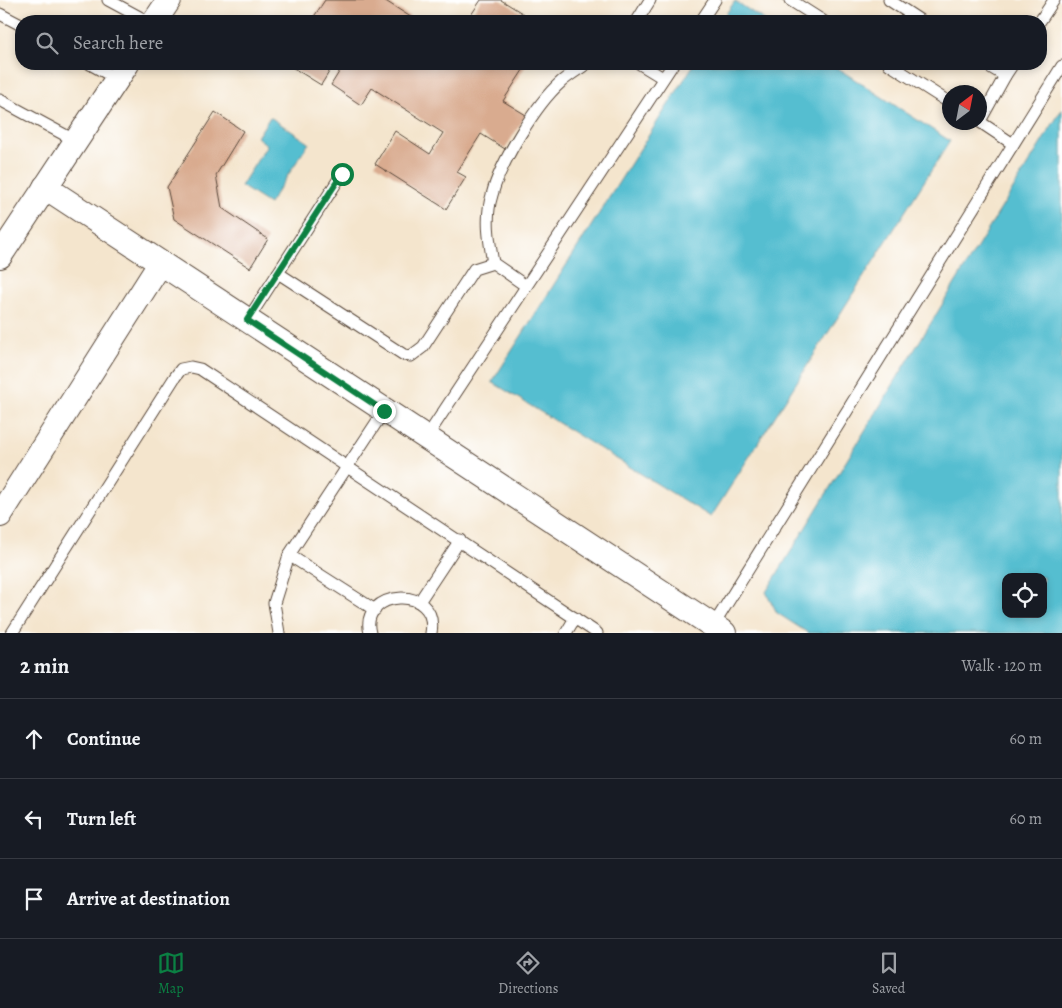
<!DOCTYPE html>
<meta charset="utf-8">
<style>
body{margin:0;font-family:Alegreya,serif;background:#20242c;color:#f1f3f6}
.controls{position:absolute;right:15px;bottom:15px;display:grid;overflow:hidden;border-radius:10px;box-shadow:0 2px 8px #0003}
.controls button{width:45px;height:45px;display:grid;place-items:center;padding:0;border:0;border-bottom:1px solid #363941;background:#171b24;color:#f1f3f6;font:25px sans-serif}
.compass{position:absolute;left:942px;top:85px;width:45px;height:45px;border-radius:50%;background:#171b24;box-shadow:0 2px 8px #0003;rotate:32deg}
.stop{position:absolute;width:15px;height:15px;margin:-11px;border:4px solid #0b8043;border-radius:50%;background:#fff}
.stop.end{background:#0b8043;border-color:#fff;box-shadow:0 1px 5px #0008}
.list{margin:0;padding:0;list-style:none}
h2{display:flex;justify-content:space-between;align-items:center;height:65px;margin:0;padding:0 20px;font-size:21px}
h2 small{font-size:16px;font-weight:400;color:#9ea1a6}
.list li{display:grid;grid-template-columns:32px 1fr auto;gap:15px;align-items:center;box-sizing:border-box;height:80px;padding:0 20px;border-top:1px solid #363941}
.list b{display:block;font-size:19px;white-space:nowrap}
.list em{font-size:16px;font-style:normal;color:#9ea1a6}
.icon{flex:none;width:28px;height:28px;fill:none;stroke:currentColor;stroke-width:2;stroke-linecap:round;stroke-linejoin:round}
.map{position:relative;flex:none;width:1062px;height:633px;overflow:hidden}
.search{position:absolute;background:#171b24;box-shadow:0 2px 8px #0003;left:15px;right:15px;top:15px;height:55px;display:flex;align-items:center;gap:12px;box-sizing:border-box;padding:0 18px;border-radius:20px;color:#9ea1a6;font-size:19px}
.sheet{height:305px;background:#171b24}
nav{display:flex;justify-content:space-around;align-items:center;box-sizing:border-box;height:70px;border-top:1px solid #363941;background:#171b24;font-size:14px;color:#9ea1a6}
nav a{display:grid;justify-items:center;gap:2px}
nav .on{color:#0b8043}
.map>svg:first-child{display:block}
</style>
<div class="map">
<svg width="1062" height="633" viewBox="0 0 1062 633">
<rect width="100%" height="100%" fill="#fff"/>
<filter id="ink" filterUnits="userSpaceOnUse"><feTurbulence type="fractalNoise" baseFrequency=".02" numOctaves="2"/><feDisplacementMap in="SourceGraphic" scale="10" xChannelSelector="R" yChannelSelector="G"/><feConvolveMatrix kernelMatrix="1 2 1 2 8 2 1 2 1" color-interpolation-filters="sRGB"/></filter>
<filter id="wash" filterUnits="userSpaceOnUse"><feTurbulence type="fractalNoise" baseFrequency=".0096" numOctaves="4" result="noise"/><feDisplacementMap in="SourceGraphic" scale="20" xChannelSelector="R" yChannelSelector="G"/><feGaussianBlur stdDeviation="1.12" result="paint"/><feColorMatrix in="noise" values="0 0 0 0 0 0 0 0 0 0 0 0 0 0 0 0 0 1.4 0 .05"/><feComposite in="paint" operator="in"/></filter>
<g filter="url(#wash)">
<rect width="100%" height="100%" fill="#f4e5cd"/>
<!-- water -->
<g fill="#54bed0" stroke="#487477" fill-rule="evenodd">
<path d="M 735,1 L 766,21 L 721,21 Z"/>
<path d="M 694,64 L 831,64 L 950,141 L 711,517 L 492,382 Z"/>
<path d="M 1062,109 L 1062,633 L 808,633 L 777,613 L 766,592 ZM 1006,577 L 1043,577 L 1043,614 L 1006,614 Z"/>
<path d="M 270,117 L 309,143 L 269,204 L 241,186 L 267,145 L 257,137 Z"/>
</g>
<g id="blocks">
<!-- building -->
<g fill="#d9ab8f">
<path d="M 325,0 L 384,0 L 417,21 L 311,21 Z"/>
<path d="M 481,0 L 501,0 L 535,21 L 467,21 Z"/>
<path d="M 287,64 L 527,64 L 503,101 L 526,115 L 505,149 L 481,134 L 457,172 L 466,177 L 446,209 L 375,164 L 395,131 L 430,154 L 443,133 L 372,88 L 361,105 L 331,85 L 341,69 L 334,64 L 321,85 Z"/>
<path d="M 215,112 L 243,131 L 216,175 L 222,208 L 268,239 L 250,268 L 174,219 L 167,187 Z"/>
</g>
</g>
</g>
<g filter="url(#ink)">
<use href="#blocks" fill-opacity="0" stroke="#574638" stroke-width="1"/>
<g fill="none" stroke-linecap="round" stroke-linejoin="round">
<defs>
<g id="service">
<path d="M 108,0 L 147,21"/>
<path d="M 790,0 L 823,21"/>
<path d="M 889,0 L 921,21"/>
<path d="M 0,14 L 21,25"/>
<path d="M 637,21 L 650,0"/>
<path d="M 701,21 L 715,0"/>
<path d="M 1040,21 L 1054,0"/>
<path d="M 90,64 L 117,79"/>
<path d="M 640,64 L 663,78"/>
<path d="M 889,64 L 950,103"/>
<path d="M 985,64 L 1005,76 L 1013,64"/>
<path d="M 0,100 L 76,141"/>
<path d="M 980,121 L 1005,76"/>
<path d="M 980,122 L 1013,144"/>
<path d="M 278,273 L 404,355 L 411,356 L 423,347 L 474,269 L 493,263"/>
<path d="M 526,286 L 493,263 C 489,240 485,217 492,195 C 500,163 536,104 561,82 C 569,75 578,70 586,64"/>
<path d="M 247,321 L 342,174"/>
<path d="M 426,438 L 673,64"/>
<path d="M 289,555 L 375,610"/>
<path d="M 419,602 L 460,540"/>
<path d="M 713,626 L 1062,66"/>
<path d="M 12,633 L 175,377 L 181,369 L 191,367 L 200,369 L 597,633"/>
<path d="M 279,633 L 274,603 L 289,555 L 384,411"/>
<path d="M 370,633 C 358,590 440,583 431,633"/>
<path d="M 566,633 L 575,618"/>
</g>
<g id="minor">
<path d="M 155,21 L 169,0"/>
<path d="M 45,187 L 724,633"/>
<path d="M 0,256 L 127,64"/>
<path d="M 0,515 L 160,264"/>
</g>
</defs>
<!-- service casing -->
<use href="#service" stroke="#574638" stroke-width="13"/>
<!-- minor casing -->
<use href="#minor" stroke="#574638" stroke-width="26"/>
<!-- service -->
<use href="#service" stroke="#fff" stroke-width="11"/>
<!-- minor -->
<use href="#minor" stroke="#fff" stroke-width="24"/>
</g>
</g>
<g fill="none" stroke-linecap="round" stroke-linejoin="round" filter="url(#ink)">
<!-- route -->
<path stroke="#0b8043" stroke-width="6" d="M 342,174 L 247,320 L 384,411"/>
</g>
</svg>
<div class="controls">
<button><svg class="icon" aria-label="locate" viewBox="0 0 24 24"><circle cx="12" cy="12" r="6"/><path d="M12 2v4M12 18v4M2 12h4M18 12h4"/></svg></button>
</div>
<svg class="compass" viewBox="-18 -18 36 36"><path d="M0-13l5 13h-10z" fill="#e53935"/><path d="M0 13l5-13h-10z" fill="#9ea1a6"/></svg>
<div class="stop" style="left:342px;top:174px"></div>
<div class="stop end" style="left:384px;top:411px"></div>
<div class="search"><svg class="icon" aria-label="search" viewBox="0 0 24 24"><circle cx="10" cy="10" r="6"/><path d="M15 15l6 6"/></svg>Search here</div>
</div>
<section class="sheet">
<h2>2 min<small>Walk · 120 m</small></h2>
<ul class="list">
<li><svg class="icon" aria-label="ahead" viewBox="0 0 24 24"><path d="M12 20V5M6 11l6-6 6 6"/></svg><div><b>Continue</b></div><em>60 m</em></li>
<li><svg class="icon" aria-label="left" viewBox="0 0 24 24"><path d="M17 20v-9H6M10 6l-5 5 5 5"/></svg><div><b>Turn left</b></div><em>60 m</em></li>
<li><svg class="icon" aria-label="arrive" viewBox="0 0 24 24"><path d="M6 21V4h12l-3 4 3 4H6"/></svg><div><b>Arrive at destination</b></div></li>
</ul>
</section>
<nav>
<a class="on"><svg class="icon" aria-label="map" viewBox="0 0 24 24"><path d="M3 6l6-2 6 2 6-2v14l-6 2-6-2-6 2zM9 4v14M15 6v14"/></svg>Map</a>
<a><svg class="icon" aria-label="directions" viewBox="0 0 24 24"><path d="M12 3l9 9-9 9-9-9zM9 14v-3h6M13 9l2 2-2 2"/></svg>Directions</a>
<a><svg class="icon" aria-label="saved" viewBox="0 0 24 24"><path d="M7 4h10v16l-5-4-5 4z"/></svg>Saved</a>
</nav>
